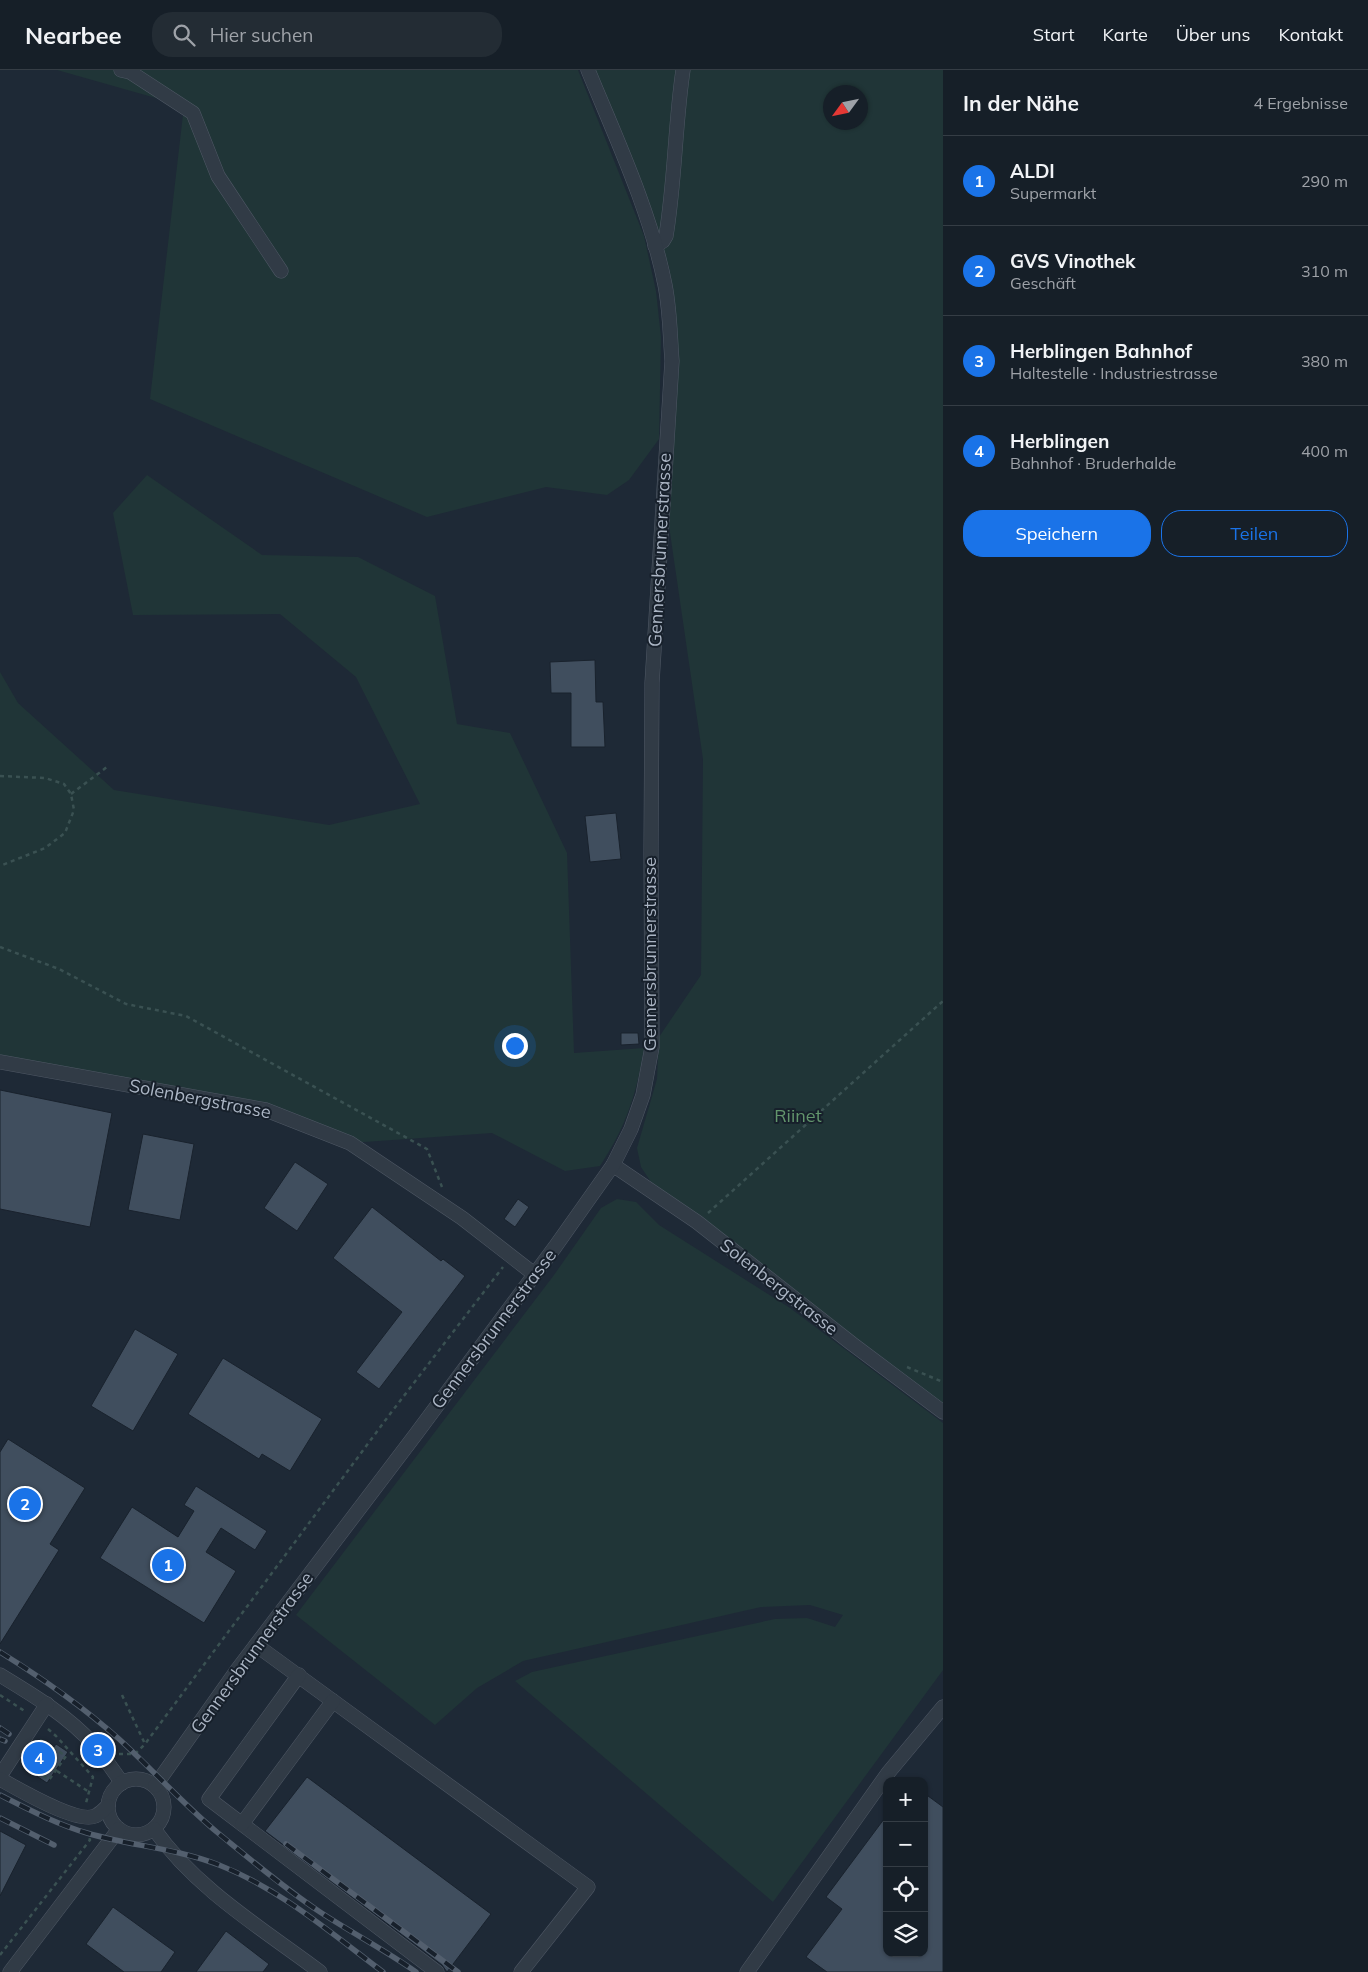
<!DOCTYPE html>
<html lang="de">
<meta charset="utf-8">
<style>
body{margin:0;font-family:Mulish,sans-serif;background:#232c34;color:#f1f3f6}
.controls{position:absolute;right:15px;bottom:15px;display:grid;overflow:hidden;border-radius:10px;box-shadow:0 1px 4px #0004}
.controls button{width:45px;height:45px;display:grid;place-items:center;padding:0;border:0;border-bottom:1px solid #353d45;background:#161f28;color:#f1f3f6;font:25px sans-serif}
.compass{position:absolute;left:823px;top:15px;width:45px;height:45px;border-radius:50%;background:#161f28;box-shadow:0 1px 4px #0004;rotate:237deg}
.you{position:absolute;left:514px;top:975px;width:18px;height:18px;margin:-12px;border:4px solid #fff;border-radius:50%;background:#1a73e8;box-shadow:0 0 0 8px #1a73e833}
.badge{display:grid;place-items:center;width:32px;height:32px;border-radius:50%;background:#1a73e8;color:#fff;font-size:16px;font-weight:700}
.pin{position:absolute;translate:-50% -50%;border:2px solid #fff;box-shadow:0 1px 5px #0006}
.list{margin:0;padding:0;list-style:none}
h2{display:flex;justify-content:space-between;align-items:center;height:65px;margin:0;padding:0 20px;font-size:21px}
h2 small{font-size:16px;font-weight:400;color:#9ea2a8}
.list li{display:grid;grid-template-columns:32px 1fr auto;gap:15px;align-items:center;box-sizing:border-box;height:90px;padding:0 20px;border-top:1px solid #353d45}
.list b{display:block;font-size:19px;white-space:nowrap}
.list p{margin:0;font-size:16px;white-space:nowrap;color:#9ea2a8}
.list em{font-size:16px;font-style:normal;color:#9ea2a8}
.actions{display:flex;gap:10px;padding:15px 20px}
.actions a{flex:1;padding:11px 0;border:1px solid #1a73e8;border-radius:20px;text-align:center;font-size:18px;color:#1a73e8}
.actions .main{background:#1a73e8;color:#fff}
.icon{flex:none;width:28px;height:28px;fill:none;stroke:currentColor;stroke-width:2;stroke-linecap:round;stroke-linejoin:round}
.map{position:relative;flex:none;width:943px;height:1902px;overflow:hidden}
header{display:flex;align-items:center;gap:30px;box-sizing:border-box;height:70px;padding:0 25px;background:#161f28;border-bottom:1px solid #353d45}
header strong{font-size:24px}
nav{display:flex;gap:28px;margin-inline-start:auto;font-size:18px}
.search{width:350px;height:45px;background:#232c34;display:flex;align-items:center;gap:12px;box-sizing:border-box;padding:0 18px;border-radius:20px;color:#9ea2a8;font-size:19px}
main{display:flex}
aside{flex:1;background:#161f28}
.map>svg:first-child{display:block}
</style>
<header>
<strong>Nearbee</strong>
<div class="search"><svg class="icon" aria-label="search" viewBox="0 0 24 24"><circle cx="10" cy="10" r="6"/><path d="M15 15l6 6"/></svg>Hier suchen</div>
<nav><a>Start</a><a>Karte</a><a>Über uns</a><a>Kontakt</a></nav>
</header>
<main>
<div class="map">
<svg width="943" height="1902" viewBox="0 0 943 1902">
<rect width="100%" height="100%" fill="#1e2936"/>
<!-- green -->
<g fill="#203537" fill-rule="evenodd">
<path d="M 57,0 L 578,0 L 644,166 L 656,221 L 661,267 L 659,369 L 629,410 L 607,425 L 546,417 L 427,447 L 150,329 L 184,36 Z"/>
<path d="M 595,0 L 943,0 L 943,1342 L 648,1119 L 651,1112 L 641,1097 L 637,1078 L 657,1009 L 659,967 L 701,905 L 703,689 L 668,449 L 679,293 L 669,197 L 655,152 ZM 831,22 L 861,22 L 861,52 L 831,52 Z"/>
<path d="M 147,405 L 262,485 L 358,487 L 435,526 L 457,654 L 510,663 L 567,783 L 574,983 L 644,978 C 637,1023 626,1057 600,1096 L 565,1101 L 492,1063 L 350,1073 L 266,1040 L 0,992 L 0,602 L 18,633 L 114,720 L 329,755 L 420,734 L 356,607 L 280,544 L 133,545 L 113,443 Z"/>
<path d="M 617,1129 L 636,1132 L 659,1155 L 790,1238 L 943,1353 L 943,1600 L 773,1832 L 515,1611 L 532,1602 L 775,1549 L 807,1548 L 835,1557 L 843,1545 L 810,1535 L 761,1537 L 523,1591 L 477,1618 L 435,1655 L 296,1545 L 554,1205 L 601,1138 Z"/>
</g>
<!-- building -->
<g fill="#404e5e" stroke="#19222d">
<path d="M 595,590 L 596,632 L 603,632 L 605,677 L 571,677 L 571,623 L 551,623 L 550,592 Z"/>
<path d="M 616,743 L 621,789 L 590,792 L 585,746 Z"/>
<path d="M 621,963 L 638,963 L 639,974 L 621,975 Z"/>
<path d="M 0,1020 L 112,1043 L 90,1157 L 0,1139 Z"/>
<path d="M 143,1064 L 194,1074 L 180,1150 L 128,1140 Z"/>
<path d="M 295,1092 L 328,1114 L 297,1161 L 264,1138 Z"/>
<path d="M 518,1129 L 529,1137 L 515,1157 L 504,1149 Z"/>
<path d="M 372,1137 L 441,1191 L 443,1189 L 465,1206 L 379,1319 L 356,1302 L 402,1242 L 333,1188 Z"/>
<path d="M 135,1259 L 178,1284 L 133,1361 L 91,1336 Z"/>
<path d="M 223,1288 L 322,1349 L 290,1401 L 262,1384 L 259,1389 L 188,1344 Z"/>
<path d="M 8,1369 L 85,1418 L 50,1474 L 59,1480 L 0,1574 L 0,1382 Z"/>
<path d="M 196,1416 L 267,1461 L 255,1480 L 221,1458 L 206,1482 L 236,1501 L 204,1553 L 100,1488 L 132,1437 L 178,1467 L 194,1441 L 184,1435 Z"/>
<path d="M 56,1674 L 68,1682 L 47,1713 L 35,1705 Z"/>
<path d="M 307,1707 L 491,1844 L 447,1902 L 442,1895 L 265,1761 Z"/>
<path d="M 924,1723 L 943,1737 L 943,1902 L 827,1902 L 806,1887 L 842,1839 L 826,1827 L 887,1745 L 887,1883 L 924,1883 Z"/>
<path d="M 0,1761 L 26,1775 L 0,1826 Z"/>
<path d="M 113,1837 L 175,1882 L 161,1902 L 124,1902 L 86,1874 Z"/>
<path d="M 226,1861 L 269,1894 L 263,1902 L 196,1902 Z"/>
</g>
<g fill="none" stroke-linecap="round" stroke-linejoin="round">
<defs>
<g id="minor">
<path d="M 121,0 L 130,2 L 193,43 L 218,106 L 281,201"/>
<path d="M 655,176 L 663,171 L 666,166 C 675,111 675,55 683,0"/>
<path d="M 0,992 L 266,1040 L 350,1073 L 462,1148 L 534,1204"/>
<path d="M 613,1095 L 697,1152 L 851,1273 L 943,1342"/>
<path d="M 256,1575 L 588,1817 L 521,1902"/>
<path d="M 0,1605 C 33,1625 68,1646 94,1675 C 104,1687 113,1700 122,1713"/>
<path d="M 299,1605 L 209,1729 L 437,1902"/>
<path d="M 0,1706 L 47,1634"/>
<circle cx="136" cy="1737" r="28"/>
<path d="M 0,1709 C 18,1719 77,1754 95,1746 C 100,1744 104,1739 108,1736"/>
<path d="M 155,1716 L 237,1600 L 416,1364 L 555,1177 L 613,1095 L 631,1059 L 643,1025 L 652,977 L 651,784 L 652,613 L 672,291 C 670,265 670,240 665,215 C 651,143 616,68 588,0"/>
<path d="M 242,1754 L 333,1631"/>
<path d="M 154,1759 C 196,1819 263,1859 320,1902"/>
<path d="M 10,1902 L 119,1759"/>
<path d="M 747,1902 L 888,1703 L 943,1637"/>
</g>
</defs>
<!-- minor casing -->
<use href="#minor" stroke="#4f5865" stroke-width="15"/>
<!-- path -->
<g stroke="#3a5152" stroke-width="2.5" stroke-dasharray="4 4" stroke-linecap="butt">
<path d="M 0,706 L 45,708 L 64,714 L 71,724 L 74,740 L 65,763 L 45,778 L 0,796"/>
<path d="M 71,724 L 107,697"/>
<path d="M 0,877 L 59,899 L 126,934 L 186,946 L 427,1079 L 442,1117"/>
<path d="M 708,1143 L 943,931"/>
<path d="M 907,1297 L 943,1312"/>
<path d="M 0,1625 L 26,1642"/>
<path d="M 122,1625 L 145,1674"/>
<path d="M 48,1659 L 56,1666 L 93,1707 L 86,1733"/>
<path d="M 119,1684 L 135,1684 L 145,1674 L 390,1344 L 503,1197"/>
<path d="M 24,1692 L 49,1710 L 66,1686 L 40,1670"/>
<path d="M 57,1701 L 89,1722"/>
<path d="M 0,1885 L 90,1770 L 86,1761"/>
</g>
<!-- minor -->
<use href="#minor" stroke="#313b46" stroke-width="14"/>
<defs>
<g id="rail">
<path d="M 0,1582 C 42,1608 82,1636 119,1669 C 153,1700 183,1734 218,1763 C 251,1790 284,1818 320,1842 C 352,1863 385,1880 416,1902"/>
<path d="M 0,1658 L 9,1664"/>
<path d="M 0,1669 L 5,1671"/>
<path d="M 0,1725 C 28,1739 56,1754 87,1763 C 130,1776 176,1778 219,1795 C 280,1819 331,1863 383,1902"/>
<path d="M 0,1748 L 54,1775"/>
<path d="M 286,1774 L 458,1902"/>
</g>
</defs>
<!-- rail casing -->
<use href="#rail" stroke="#535f6e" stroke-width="5.5"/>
<!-- rail -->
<use href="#rail" stroke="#17202b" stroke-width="4" stroke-dasharray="11" stroke-linecap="butt"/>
</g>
<g text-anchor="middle" stroke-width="4" stroke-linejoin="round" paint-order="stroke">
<!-- street labels -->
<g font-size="18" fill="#abb5c4" stroke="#17202b">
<text transform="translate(660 480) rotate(-87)" y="6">Gennersbrunnerstrasse</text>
<text transform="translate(650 884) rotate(-90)" y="6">Gennersbrunnerstrasse</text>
<text transform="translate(200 1029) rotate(11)" y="6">Solenbergstrasse</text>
<text transform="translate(779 1217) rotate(38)" y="6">Solenbergstrasse</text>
<text transform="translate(494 1259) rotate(-53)" y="6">Gennersbrunnerstrasse</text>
<text transform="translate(252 1583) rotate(-54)" y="6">Gennersbrunnerstrasse</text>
</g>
<!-- park labels -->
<g font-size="18" fill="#62956c" stroke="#17202b">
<text x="798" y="1052">Riinet</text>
</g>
</g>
</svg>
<div class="controls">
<button>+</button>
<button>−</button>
<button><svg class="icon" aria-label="locate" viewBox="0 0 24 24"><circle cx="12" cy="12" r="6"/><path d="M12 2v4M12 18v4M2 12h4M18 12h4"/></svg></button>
<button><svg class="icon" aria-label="layers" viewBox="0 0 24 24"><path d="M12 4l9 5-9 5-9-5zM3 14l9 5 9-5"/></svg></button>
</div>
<svg class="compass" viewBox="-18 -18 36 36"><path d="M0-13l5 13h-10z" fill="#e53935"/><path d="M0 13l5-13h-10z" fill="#9ea2a8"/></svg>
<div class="you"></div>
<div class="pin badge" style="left:168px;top:1495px">1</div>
<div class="pin badge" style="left:25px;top:1434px">2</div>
<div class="pin badge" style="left:98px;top:1680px">3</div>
<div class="pin badge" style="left:39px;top:1688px">4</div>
</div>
<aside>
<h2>In der Nähe<small>4 Ergebnisse</small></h2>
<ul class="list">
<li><span class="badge">1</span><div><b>ALDI</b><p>Supermarkt</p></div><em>290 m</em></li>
<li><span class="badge">2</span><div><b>GVS Vinothek</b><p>Geschäft</p></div><em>310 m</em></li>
<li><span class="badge">3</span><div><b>Herblingen Bahnhof</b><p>Haltestelle · Industriestrasse</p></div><em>380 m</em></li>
<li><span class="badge">4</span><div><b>Herblingen</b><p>Bahnhof · Bruderhalde</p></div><em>400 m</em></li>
</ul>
<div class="actions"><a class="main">Speichern</a><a>Teilen</a></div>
</aside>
</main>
